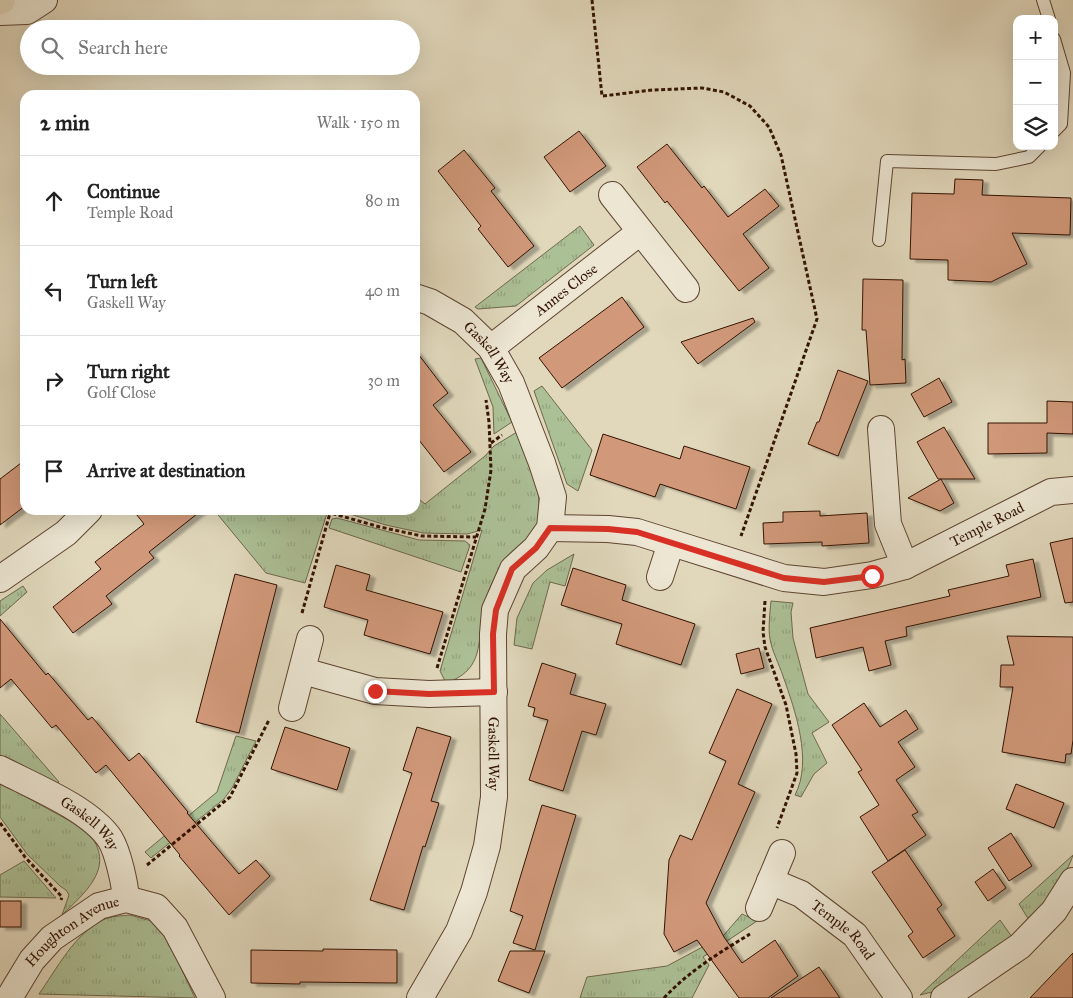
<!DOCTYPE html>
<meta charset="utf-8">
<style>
body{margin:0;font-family:"IM FELL Great Primer",serif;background:#f2f2f2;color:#222}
.controls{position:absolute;right:15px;top:15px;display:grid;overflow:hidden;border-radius:10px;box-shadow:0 5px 20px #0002}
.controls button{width:45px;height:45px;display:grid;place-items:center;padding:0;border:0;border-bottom:1px solid #e0e0e0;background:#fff;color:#222;font:25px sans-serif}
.stop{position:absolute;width:15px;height:15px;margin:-11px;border:4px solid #d93025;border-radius:50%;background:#fff}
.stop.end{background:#d93025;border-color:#fff;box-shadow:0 1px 5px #0008}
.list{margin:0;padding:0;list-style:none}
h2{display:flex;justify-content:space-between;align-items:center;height:65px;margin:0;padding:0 20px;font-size:21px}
h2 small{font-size:16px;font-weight:400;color:#767676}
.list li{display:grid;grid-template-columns:32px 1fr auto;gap:15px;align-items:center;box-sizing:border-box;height:90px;padding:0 20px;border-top:1px solid #e0e0e0}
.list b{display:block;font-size:19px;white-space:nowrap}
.list p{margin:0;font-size:16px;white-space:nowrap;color:#767676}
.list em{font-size:16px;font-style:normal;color:#767676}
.icon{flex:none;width:28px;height:28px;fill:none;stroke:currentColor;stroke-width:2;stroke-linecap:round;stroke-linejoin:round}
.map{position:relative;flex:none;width:1073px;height:998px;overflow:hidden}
.search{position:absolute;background:#fff;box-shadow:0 5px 20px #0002;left:20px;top:20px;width:400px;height:55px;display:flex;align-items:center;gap:12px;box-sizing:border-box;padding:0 18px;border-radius:28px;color:#767676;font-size:19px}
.panel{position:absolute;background:#fff;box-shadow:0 5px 20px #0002;left:20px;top:90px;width:400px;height:425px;border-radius:15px}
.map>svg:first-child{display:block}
</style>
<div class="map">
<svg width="1073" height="998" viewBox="0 0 1073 998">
<defs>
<pattern id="grass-tufts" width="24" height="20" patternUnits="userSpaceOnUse" patternTransform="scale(1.25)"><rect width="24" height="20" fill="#acc096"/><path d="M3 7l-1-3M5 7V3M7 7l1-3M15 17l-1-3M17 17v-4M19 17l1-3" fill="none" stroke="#94a480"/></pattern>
<filter id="shadow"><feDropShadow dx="5.5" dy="3" stdDeviation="1" flood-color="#0004"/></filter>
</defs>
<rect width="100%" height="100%" fill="#e1d8bc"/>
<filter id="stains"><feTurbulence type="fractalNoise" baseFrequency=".004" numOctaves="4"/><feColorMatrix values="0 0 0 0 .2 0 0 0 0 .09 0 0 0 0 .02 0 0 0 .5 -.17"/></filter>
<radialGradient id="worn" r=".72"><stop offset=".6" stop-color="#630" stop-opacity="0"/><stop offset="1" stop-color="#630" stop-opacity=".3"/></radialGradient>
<!-- grass -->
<g fill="url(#grass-tufts)" stroke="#6f694c">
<path d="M 580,226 L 594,245 L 516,306 L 478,309 L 475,307 Z"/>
<path d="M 481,358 L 512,422 L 494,434 L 493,407 L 475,359 Z"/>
<path d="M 542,386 L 592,450 L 578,491 L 567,484 L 534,391 Z"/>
<path d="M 517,432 C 526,460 540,479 539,509 C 539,512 540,517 539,520 C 536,533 522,543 513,553 C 506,560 497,572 493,581 C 488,591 483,606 482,618 C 478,648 481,671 446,683 L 440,671 L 482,530 L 467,534 L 423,533 L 386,525 L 337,510 L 415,510 L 415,496 L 425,504 L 485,456 L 494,446 Z"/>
<path d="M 214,510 L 328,510 L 305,583 L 266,573 Z"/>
<path d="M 337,518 L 419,540 L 465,541 L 470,545 L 461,572 L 329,528 L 332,519 Z"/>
<path d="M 574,554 L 565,586 L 550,582 L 532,649 L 514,645 L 517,618 L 533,583 L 547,570 Z"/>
<path d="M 23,586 L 27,592 L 0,616 L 0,601 Z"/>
<path d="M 771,601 L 793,603 L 791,612 L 793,638 L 808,694 L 829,722 L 812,733 L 827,763 L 814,774 L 801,797 L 795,795 C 813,761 795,710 783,676 C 779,664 772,651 770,639 C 768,627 770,613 771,601 Z"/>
<path d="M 0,714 L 59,782 L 54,788 L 0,760 Z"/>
<path d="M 236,736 L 256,741 L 232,788 L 224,799 L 151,858 L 145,852 L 217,792 Z"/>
<path d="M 0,783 L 85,829 C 118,864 89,889 62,915 L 69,895 L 66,890 L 60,886 L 27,854 L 0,817 Z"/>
<path d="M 1073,855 C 1067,875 1044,905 1029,920 L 1019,904 Z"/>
<path d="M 24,861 L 56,898 L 0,897 L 0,875 Z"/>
<path d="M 742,914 L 757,921 L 703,957 L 709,965 L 692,998 L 580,998 L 587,977 L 667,966 L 723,936 Z"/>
<path d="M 130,915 L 155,922 L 169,942 L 195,998 L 39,994 C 56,970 75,933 103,920 C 111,916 121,916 130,915 Z"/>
<path d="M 1000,920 L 1012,937 L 992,953 L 932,992 L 920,995 Z"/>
</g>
<!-- building -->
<g fill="#d1997a" stroke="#321201" filter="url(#shadow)">
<path d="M 579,131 L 606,166 L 570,192 L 544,157 Z"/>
<path d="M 667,144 L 702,188 L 704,186 L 728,217 L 765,189 L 779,206 L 743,234 L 769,268 L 739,291 L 667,201 L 665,203 L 637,167 Z"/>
<path d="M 464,150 L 495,188 L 491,191 L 534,246 L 508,267 L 478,229 L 481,226 L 438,171 Z"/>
<path d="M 955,179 L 983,180 L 982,195 L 1071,198 L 1070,235 L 1012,233 L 1027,264 L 991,282 L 948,280 L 948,260 L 910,259 L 912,193 L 954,194 Z"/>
<path d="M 863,279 L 903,280 L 902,360 L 905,359 L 906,383 L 870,385 L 866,330 L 862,330 Z"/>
<path d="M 622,297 L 644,327 L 562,388 L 539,358 Z"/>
<path d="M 753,318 L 755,322 L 698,364 L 681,342 Z"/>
<path d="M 415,350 L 448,393 L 433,405 L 471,452 L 444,472 L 415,435 Z"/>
<path d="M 838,370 L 868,381 L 838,456 L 808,444 L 817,422 L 819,422 Z"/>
<path d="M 939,378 L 952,402 L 924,417 L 911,394 Z"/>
<path d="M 1047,401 L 1073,402 L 1073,434 L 1047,433 L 1047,453 L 988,454 L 988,423 L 1047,423 Z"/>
<path d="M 944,427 L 975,479 L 938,479 L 917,442 Z"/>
<path d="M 603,434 L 680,459 L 684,446 L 750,467 L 736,509 L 660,484 L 655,497 L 590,475 Z"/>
<path d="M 25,460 L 25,506 L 0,525 L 0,479 Z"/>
<path d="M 941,479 L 954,503 L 940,511 L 908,498 Z"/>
<path d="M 133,510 L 202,510 L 149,552 L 154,558 L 106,596 L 112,604 L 73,633 L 53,607 L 101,569 L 95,562 L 144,524 Z"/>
<path d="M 820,511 L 820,516 L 867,513 L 869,543 L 822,546 L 822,542 L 764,544 L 763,523 L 783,522 L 783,512 Z"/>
<path d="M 1073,538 L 1073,602 L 1065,603 L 1050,543 Z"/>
<path d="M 1033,559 L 1041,597 L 906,627 L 907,636 L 885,641 L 891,665 L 869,671 L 863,647 L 816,658 L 810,628 L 950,596 L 948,590 L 1009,576 L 1006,565 Z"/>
<path d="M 336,565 L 370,575 L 366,590 L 443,612 L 430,654 L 364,635 L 368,620 L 324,607 Z"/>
<path d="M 573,568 L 626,585 L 622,600 L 695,624 L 681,665 L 616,644 L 622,624 L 561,605 Z"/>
<path d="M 235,574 L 277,585 L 239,733 L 196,722 Z"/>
<path d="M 0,619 L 46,675 L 48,673 L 88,720 L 92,717 L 129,761 L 139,753 L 188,812 L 187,813 L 239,874 L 256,860 L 270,876 L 229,915 L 179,856 L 180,855 L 106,765 L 96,773 L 56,725 L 52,728 L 11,679 L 0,688 Z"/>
<path d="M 1007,636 L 1073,637 L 1073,740 L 1071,754 L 1066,754 L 1065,763 L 1002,752 L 1013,687 L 1000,687 L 1001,665 L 1014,665 Z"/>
<path d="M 759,648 L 764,668 L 741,674 L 736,654 Z"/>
<path d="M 542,663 L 576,674 L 570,694 L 606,704 L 596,735 L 582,731 L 563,791 L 529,780 L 548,720 L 533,716 L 535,708 L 528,706 Z"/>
<path d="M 737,689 L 772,704 L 738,784 L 755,792 L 706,903 L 724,937 L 742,963 L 775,940 L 798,976 L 768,998 L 739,998 L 697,940 L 674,952 L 664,934 L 669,860 L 680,835 L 692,840 L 726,761 L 709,753 Z"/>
<path d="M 864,703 L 880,727 L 906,710 L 918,729 L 898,742 L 915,767 L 896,780 L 918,812 L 912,815 L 926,835 L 888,861 L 860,817 L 879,805 L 858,772 L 862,770 L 832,725 Z"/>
<path d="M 285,727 L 350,748 L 337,790 L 271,769 Z"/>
<path d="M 417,727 L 451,737 L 431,801 L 439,803 L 425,847 L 423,846 L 404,910 L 370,900 L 412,773 L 403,770 Z"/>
<path d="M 1016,784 L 1064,803 L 1054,828 L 1006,809 Z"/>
<path d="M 542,805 L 576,815 L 535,950 L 513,943 L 523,916 L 510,911 Z"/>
<path d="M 1011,833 L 1032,866 L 1009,881 L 988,848 Z"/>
<path d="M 905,850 L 942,905 L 937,909 L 955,936 L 923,958 L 908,936 L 913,932 L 872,872 Z"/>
<path d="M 993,869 L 1006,888 L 988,901 L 975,882 Z"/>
<rect x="0" y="901" width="21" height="26"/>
<path d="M 323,949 L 397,950 L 397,983 L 300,982 L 300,984 L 251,983 L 251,950 L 323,951 Z"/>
<path d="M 510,951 L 545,951 L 529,993 L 498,981 Z"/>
<path d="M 1073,953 L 1073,998 L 1030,998 Z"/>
<path d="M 819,967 L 840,998 L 771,998 Z"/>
</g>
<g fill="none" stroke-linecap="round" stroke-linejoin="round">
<defs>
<g id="service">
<path d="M 1043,0 L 1049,19"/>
<path d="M 1054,39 L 1064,73 L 1061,124 L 1054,131"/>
<path d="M 879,240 L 887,161 L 996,164 L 1029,157 L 1040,146"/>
</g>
<g id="minor">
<path d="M 0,12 L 27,11 L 44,0"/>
<path d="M 612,195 L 686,289"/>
<path id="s1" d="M 415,297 L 430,302 L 463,321 L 491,348 L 511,383 L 542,463 L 553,497 L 550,528 L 536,548 L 513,569 L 495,610 L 493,634 L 494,797 L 487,846 L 474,892 L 459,931 L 420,998"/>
<path id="s2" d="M 491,348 L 640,232"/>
<path d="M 881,429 L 888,524 L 905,566"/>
<path id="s3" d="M 550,528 L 608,529 L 637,532 L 784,578 L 824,582 L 872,575 L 905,566 L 1051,492 L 1073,490"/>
<path d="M 660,577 L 671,543"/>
<path d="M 0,579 L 66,533 L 89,510"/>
<path d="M 303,671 L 375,691 L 429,694 L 494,692"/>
<path d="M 292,708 L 310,639"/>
<path id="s4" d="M 0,769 C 33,786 90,809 110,839 C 118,852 125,884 126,899"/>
<path id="s5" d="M 770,881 L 801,894 L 855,935 L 899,998"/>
<path d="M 759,908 L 782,853"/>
<path id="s6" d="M 9,998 L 32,960 L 52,938 L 99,906 L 126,899 L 156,907 L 175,928 L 212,998"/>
<path d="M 944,998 L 1020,946 L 1054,911 L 1073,881"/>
</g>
<path id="primary" d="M 0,0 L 1,0"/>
</defs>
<!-- service casing -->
<use href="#service" stroke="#5e4430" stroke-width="14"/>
<!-- minor casing -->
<use href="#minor" stroke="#5e4430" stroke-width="28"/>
<!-- primary casing -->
<use href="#primary" stroke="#321201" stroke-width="29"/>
<!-- path -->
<g stroke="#321201" stroke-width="3" stroke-dasharray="4 2.5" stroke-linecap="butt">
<path d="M 592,0 L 602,96 L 653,90 L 702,88 L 724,92 L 750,106 L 769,127 L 781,155 L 817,319 L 741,536"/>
<path d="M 491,443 L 502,435"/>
<path d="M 320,510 L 380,527 L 422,536 L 476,537"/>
<path d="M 765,601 L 763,632 L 765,647 L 786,705 L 796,754 L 797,773 L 777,828"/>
<path d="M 302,613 L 330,513"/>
<path d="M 437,668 L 485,509 L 491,470 L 489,422 L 486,400"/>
<path d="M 0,823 L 25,857 L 62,897 L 61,900"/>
<path d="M 147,865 L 230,797 L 269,720"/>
<path d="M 664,998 C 689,971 719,953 750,934"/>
</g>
<!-- service -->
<use href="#service" stroke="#ece6d3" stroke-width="12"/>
<!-- minor -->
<use href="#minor" stroke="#ece6d3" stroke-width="26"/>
<!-- primary -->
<use href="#primary" stroke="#e1d8bc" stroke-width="28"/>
</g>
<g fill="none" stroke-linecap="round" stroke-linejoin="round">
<!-- route -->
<path stroke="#d93025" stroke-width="6" d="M 375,691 L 429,694 L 494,692 L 493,634 L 496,610 L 512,569 L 536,548 L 550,528 L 608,529 L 637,532 L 784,578 L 824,582 L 872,576"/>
</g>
<g text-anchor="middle" stroke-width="4" stroke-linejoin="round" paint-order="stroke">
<!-- street labels -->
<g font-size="15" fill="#321201" stroke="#ece6d3">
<text dy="5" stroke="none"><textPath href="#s2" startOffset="95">Annes Close</textPath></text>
<text dy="5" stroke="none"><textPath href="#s1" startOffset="95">Gaskell Way</textPath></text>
<text dy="5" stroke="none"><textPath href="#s3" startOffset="456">Temple Road</textPath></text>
<text dy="5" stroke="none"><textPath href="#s1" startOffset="530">Gaskell Way</textPath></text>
<text dy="5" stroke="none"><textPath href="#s4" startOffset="106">Gaskell Way</textPath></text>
<text dy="5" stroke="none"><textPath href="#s5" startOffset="89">Temple Road</textPath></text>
<text dy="5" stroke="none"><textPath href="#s6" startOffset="95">Houghton Avenue</textPath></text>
</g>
</g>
<rect width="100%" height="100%" filter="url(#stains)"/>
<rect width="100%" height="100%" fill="url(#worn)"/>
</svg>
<div class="controls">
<button>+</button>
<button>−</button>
<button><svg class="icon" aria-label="layers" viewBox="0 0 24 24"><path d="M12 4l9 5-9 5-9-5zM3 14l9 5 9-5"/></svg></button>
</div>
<div class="stop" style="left:872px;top:576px"></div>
<div class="stop end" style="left:375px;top:691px"></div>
<div class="search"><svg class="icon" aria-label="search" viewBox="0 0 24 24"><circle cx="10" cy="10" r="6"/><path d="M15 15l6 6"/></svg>Search here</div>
<section class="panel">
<h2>2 min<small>Walk · 150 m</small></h2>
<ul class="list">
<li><svg class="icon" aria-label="ahead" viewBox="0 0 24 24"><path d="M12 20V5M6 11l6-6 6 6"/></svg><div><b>Continue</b><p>Temple Road</p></div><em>80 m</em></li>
<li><svg class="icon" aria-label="left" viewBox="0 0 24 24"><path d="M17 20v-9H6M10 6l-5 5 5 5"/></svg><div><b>Turn left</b><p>Gaskell Way</p></div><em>40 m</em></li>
<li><svg class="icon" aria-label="right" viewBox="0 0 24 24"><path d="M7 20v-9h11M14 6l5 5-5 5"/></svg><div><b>Turn right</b><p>Golf Close</p></div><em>30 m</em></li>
<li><svg class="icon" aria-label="arrive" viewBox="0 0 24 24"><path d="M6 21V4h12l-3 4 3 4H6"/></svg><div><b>Arrive at destination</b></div></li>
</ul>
</section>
</div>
